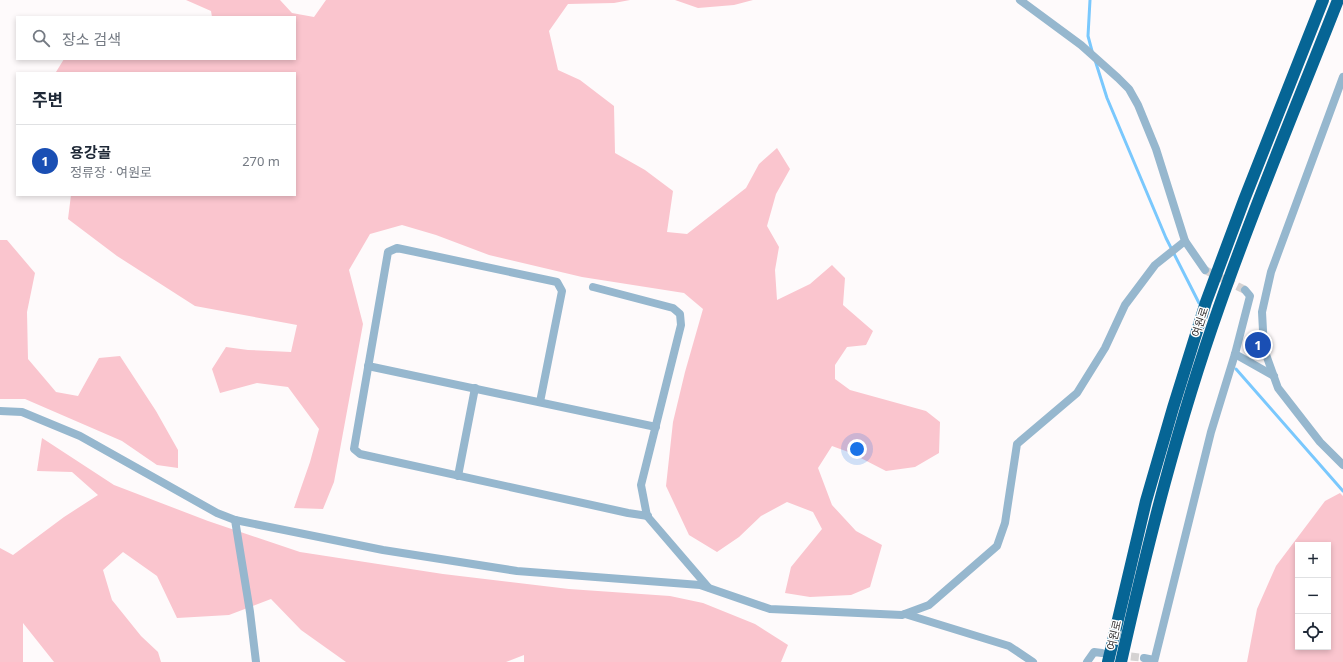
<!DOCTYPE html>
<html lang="ko">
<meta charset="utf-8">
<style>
body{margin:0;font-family:"Noto Sans","Noto Sans KR",sans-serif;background:#f2f2f3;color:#1f2937}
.controls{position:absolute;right:12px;bottom:12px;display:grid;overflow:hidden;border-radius:0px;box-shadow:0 2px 6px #0003}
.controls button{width:36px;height:36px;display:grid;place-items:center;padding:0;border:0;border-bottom:1px solid #e0e1e3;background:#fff;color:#1f2937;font:20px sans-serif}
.you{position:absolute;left:857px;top:449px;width:14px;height:14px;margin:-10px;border:3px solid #fff;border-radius:50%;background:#1a73e8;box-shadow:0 0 0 6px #1a73e833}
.badge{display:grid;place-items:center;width:26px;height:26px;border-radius:50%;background:#2e7fb0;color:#fff;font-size:13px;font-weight:700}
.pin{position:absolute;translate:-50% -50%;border:2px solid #fff;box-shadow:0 1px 4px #0006}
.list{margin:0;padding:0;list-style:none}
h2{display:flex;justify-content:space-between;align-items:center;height:52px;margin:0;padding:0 16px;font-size:17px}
h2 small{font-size:13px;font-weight:400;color:#747a83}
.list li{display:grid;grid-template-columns:26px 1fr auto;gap:12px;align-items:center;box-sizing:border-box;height:72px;padding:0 16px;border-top:1px solid #e0e1e3}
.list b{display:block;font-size:15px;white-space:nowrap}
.list p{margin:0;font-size:13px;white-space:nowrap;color:#747a83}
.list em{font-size:13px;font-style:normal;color:#747a83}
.icon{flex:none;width:22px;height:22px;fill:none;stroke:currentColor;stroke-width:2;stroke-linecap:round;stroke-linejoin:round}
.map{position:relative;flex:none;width:1343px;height:662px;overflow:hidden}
.search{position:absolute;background:#fff;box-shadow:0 2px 6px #0003;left:16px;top:16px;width:280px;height:44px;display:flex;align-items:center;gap:10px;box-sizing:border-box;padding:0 14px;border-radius:0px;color:#747a83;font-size:15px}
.panel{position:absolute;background:#fff;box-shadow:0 2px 6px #0003;left:16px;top:72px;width:280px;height:124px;border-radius:0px}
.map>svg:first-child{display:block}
</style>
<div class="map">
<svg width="1343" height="662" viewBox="0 0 1343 662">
<rect width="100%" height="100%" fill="#fefafb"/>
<!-- green -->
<g fill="#fac5ce" fill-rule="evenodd">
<path d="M 186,0 L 280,0 L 292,13 L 314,17 L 326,0 L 630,0 L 614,3 L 568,4 L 549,31 L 558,70 L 580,80 L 614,106 L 615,153 L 645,170 L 673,191 L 667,232 L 687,234 L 746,188 L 759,164 L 777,148 L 790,169 L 776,194 L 767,226 L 779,247 L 775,270 L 777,300 L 810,284 L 832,265 L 845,278 L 843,305 L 873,331 L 866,345 L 847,347 L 835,365 L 835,379 L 850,390 L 926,411 L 940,422 L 939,453 L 915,467 L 886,471 L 851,453 L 832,446 L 818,468 L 832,505 L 856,531 L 882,545 L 870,587 L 851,595 L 810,597 L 785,593 L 791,567 L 822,529 L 813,512 L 787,502 L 761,516 L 739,537 L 717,552 L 689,535 L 666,486 L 673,422 L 685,372 L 703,309 L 684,293 L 582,277 L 489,255 L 436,235 L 402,225 L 370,234 L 349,270 L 363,324 L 334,482 L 323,509 L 294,508 L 310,462 L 319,429 L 288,387 L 257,383 L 220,393 L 212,369 L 226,347 L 248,350 L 291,352 L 297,325 L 195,306 L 117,256 L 68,219 L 71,195 L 295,195 L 295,73 L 56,72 L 64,59 L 295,59 L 295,17 L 212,17 L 211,11 Z"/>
<path d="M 675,0 L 753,0 L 734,5 L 698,8 Z"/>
<path d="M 0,240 L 7,240 L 35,273 L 27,312 L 28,359 L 56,392 L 78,396 L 99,358 L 120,356 L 156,411 L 178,450 L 178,468 L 157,465 L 122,441 L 25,399 L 0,399 Z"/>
<path d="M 42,438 L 114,485 L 208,521 L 300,552 L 443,574 L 569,589 L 670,596 L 703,603 L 755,624 L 788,645 L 781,662 L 524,662 L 524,655 L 506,662 L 346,662 L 301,630 L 271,599 L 229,615 L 177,618 L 157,576 L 123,552 L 103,570 L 112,600 L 141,636 L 158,652 L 161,662 L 54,662 L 23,623 L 23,662 L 0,662 L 0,548 L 13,555 L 64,517 L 98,495 L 72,472 L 37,471 Z"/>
<path d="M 1340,493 L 1343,496 L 1343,662 L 1247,662 L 1257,609 L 1276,566 L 1325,501 ZM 1298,545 L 1328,545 L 1328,647 L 1298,647 Z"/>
</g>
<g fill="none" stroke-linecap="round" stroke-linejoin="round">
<!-- stream -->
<g stroke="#7ac8fd" stroke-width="3">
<path d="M 1090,0 L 1088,36 L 1092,51"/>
<path d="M 1095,60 L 1107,98 L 1166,238 L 1199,303"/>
<path d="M 1236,369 L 1343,491"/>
</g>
<!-- street-tunnel -->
<g stroke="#d5d2d2" stroke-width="8" stroke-dasharray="8 4" stroke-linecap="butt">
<path d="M 1205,270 L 1245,290"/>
<path d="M 1119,655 L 1144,658"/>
</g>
<!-- street -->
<g stroke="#96b7ce" stroke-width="8">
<path d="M 1020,0 L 1081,45 L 1118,78 L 1129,89 L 1138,105 L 1156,149 L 1185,241 L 1205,270"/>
<path d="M 1343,77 L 1271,272 L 1262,312 L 1264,349 L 1278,388 L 1320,442 L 1343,465"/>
<path d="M 593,287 L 673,308 L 680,314 L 681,325 L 641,485 L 647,516 L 708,587"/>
<path d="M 1235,354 L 1274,376"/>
<path d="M 368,366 L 656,427"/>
<path d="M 540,402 L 562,291 L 557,282 L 397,248 L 388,252 L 354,449 L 360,454 L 628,513 L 648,516"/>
<path d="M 0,411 L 22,412 L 80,436 L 217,513 L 235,520 L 383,550 L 517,571 L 700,585 L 770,609 L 902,615 L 929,605 L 997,546 L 1005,523 L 1017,444 L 1077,393 L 1105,348 L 1125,305 L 1155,265 L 1185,241"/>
<path d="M 458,476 L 475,388"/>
<path d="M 235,520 L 250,612 L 256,662"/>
<path d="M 905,614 L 1009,646 L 1033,662"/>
<path d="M 1144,658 L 1154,660"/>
<path d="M 1087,662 L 1094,652 L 1102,653"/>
<path d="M 1154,662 L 1211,432 L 1235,354 L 1250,296 L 1245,290"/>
</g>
<!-- highway -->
<g stroke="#066595" stroke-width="12">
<path d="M 1108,662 L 1146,501 L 1173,408 L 1206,302 L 1244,200 L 1323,0"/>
<path d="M 1121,662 C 1148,542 1178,423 1219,307 C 1255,204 1298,102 1338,0"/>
</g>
</g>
<g text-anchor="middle" stroke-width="3" stroke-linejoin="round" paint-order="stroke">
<!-- street labels -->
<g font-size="11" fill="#333030" stroke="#fff">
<text transform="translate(1200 322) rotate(-72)" y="4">여원로</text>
<text transform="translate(1114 635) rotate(-77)" y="4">여원로</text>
</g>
</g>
</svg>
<div class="controls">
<button>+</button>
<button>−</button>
<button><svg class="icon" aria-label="locate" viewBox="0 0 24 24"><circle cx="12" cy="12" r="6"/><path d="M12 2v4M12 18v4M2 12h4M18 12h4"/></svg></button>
</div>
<div class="you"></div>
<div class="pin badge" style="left:1258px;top:345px;background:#1a4fb4">1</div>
<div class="search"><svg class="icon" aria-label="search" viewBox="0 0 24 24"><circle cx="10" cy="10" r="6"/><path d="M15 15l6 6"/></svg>장소 검색</div>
<section class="panel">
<h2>주변<small></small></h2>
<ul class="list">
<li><span class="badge" style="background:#1a4fb4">1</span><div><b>용강골</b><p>정류장 · 여원로</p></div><em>270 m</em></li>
</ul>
</section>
</div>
